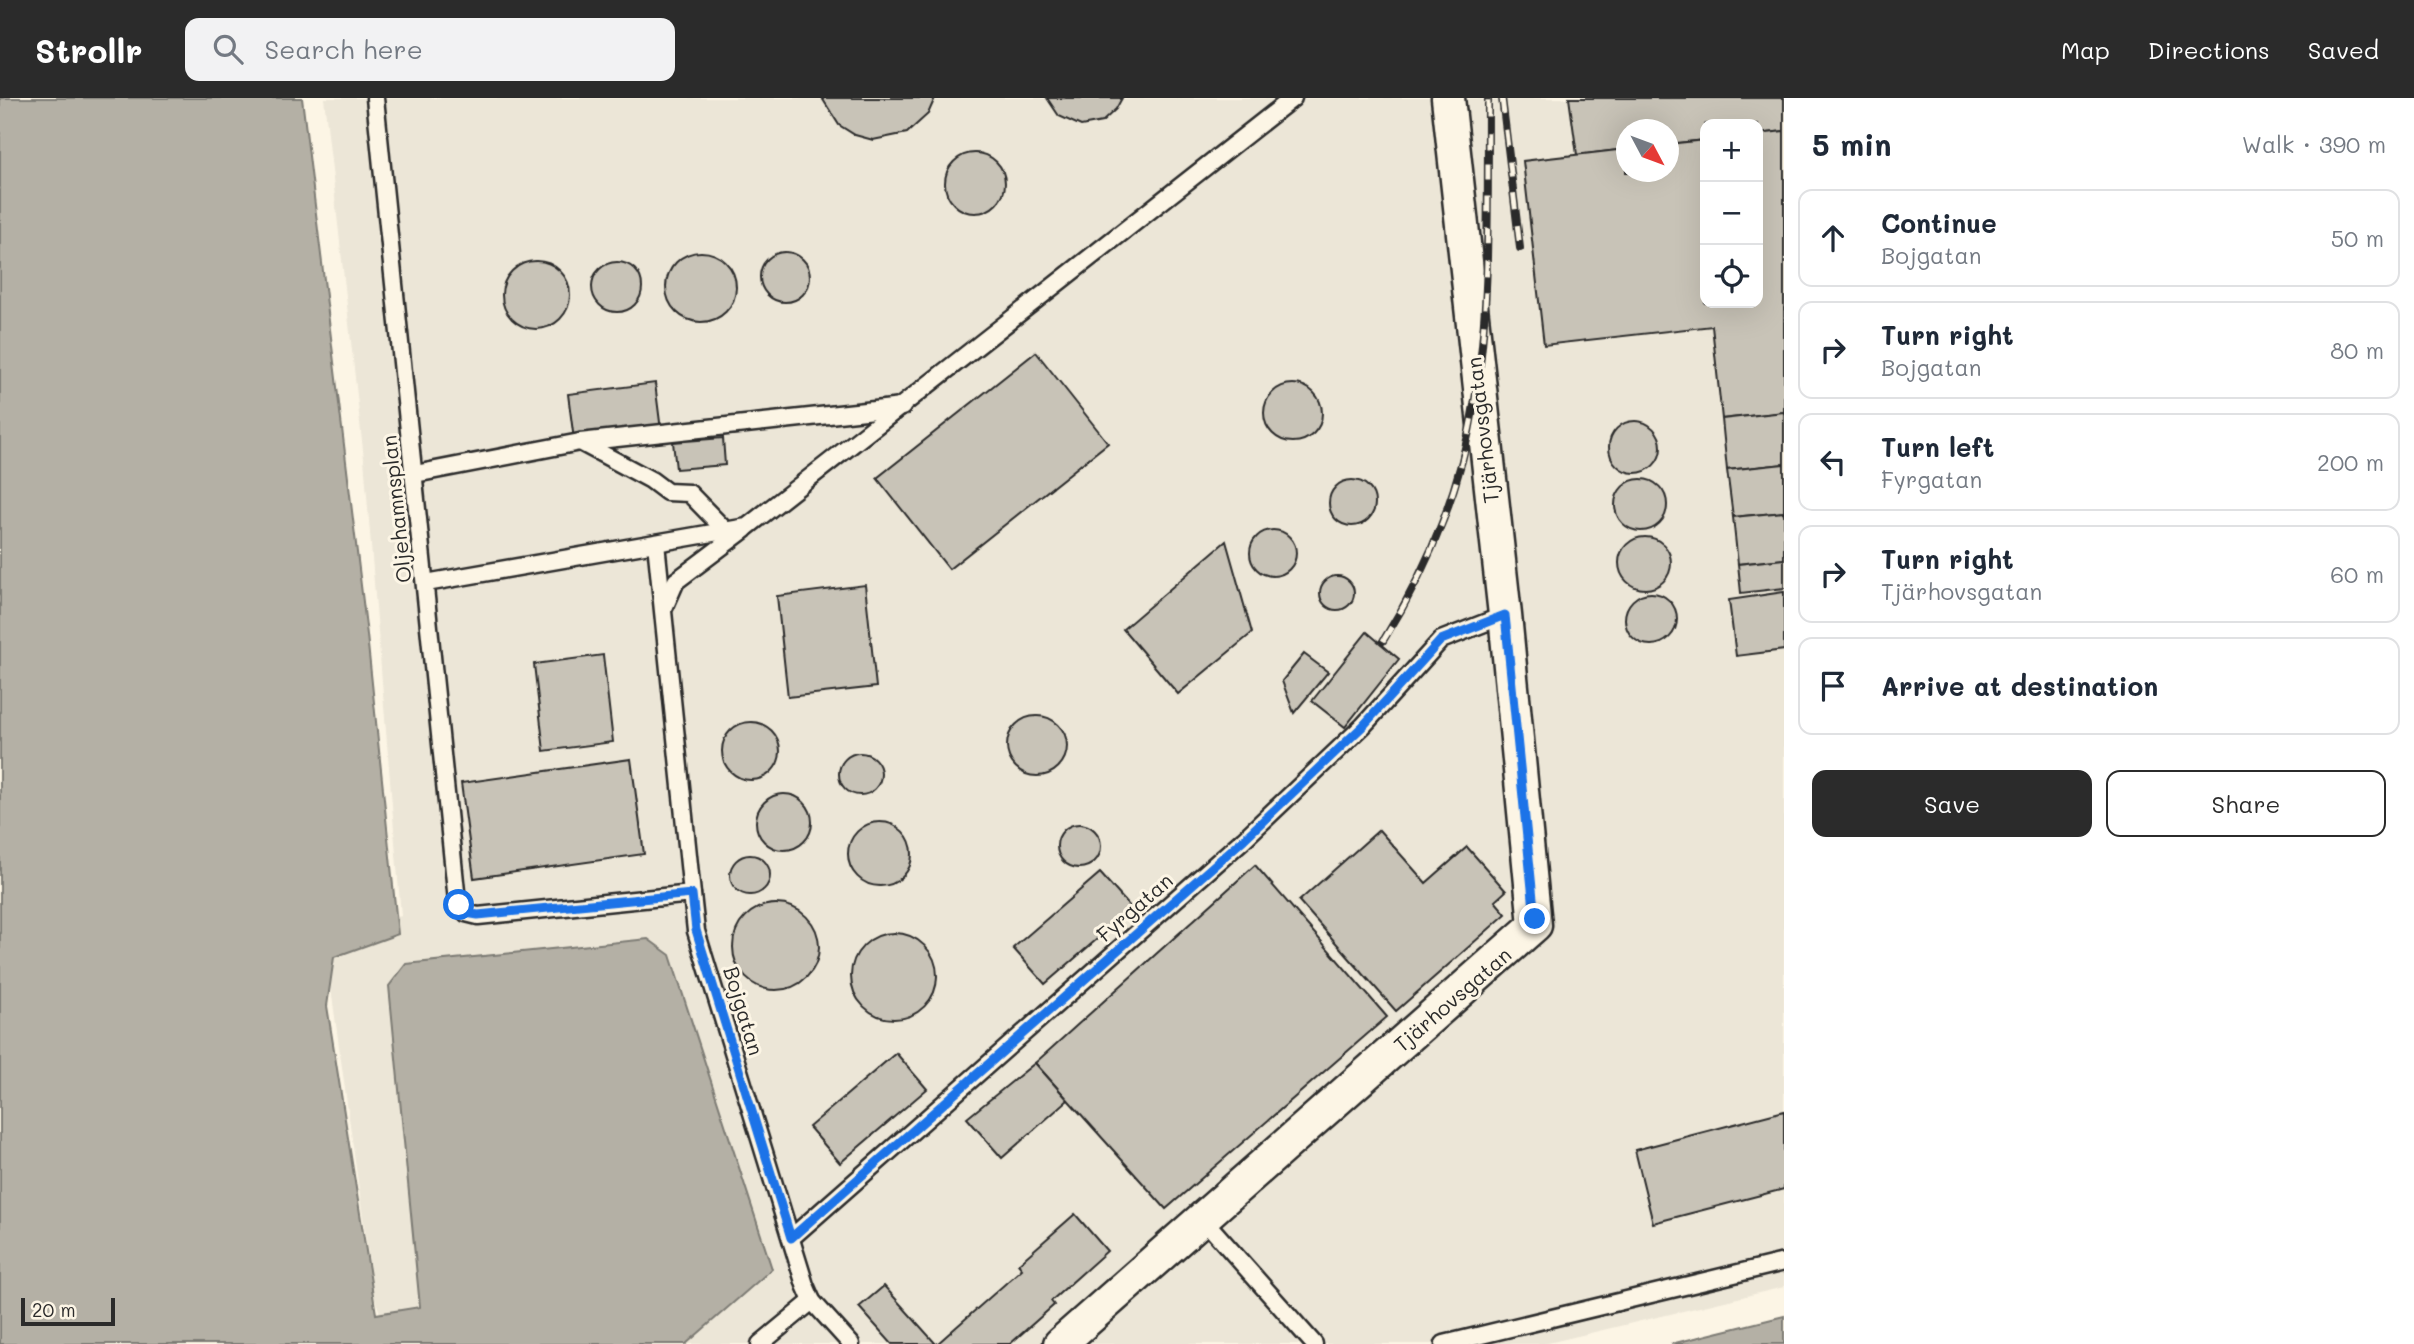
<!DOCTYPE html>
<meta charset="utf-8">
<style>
body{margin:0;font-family:Mali,sans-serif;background:#f2f2f3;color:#1f2937}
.controls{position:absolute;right:21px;top:21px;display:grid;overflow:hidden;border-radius:14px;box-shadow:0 7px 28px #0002}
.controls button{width:63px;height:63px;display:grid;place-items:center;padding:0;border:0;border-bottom:2px solid #e0e1e3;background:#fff;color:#1f2937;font:35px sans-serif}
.compass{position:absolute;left:1616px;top:21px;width:63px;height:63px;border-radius:50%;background:#fff;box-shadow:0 7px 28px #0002;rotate:131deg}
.scale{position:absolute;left:21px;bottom:18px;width:94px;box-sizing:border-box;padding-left:7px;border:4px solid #2b2b2b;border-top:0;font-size:19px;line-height:24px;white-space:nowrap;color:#2b2b2b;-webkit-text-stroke:5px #fcf5e5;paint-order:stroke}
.stop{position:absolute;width:21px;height:21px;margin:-16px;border:5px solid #1a73e8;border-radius:50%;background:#fff}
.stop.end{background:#1a73e8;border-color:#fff;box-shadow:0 2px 7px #0008}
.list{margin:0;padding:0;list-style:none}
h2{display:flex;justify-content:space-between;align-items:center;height:91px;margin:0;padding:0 28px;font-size:30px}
h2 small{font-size:23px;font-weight:400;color:#747a83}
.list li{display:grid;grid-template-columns:46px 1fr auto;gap:21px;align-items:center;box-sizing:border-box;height:98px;margin:0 14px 14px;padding:0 14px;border:2px solid #e0e1e3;border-radius:14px}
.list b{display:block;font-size:26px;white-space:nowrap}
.list p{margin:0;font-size:23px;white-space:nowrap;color:#747a83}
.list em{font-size:23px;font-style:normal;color:#747a83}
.actions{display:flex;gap:14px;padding:21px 28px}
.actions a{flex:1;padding:16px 0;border:2px solid #2b2b2b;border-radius:14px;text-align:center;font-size:24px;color:#2b2b2b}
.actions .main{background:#2b2b2b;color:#fff}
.icon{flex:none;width:38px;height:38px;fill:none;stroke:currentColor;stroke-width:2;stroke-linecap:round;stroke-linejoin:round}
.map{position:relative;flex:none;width:1784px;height:1246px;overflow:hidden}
header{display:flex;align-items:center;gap:42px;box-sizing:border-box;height:98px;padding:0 35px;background:#2b2b2b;color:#fff}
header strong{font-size:33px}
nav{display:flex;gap:38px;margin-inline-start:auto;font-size:24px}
.search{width:490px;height:63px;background:#f2f2f3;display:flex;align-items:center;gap:18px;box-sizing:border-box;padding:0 24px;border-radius:14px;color:#747a83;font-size:26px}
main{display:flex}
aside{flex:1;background:#fff}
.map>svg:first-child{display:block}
</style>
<header>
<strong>Strollr</strong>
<div class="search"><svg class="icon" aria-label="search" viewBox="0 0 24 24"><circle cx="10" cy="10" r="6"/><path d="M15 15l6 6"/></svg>Search here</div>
<nav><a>Map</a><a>Directions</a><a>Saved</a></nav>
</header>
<main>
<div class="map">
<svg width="1784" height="1246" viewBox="0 0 1784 1246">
<rect width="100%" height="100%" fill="#fcf5e5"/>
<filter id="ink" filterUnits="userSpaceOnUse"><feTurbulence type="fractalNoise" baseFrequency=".0143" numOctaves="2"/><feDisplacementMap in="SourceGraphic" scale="14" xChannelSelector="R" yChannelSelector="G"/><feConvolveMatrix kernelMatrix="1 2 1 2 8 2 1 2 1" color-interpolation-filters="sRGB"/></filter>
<g filter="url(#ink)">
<!-- built -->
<path fill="#ece6d7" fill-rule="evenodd" d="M 324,0 L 1784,0 L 1784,1189 L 1544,1246 L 392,1246 L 374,1199 L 328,869 L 346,836 L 401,818 L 364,361 ZM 1705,26 L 1758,26 L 1758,205 L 1705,205 ZM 1626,32 L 1668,32 L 1668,74 L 1626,74 Z"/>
<!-- water -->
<g fill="#b4b0a5" stroke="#7d7b74" stroke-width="2">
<path d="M 0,0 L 302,0 L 367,537 L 398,836 L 334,859 L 327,908 L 376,1216 L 420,1209 L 389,888 L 406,866 L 648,841 L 670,857 L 772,1171 L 686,1246 L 0,1246 Z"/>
<path d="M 1784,1218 L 1784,1246 L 1671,1246 Z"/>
</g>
<!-- building -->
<g fill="#c8c3b7" stroke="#2b2b2b" stroke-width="2">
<path d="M 822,0 L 935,0 L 928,16 L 907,35 L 873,42 L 855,37 L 839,27 Z"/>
<path d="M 1047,0 L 1122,0 L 1116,11 L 1102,24 L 1081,28 L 1059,18 Z"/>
<path d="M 1569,0 L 1784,0 L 1784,33 L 1758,36 L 1758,26 L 1705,26 L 1705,42 L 1668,46 L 1668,32 L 1626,32 L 1626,51 L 1577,57 Z"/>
<path d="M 1784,33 L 1784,314 L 1722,321 L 1712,228 L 1544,247 L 1523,63 L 1626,51 L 1626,74 L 1668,74 L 1668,46 L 1705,42 L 1705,205 L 1758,205 L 1758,36 Z"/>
<circle cx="975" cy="85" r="30"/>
<circle cx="785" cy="179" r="25"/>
<circle cx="701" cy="189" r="35"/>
<circle cx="536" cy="197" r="34"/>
<circle cx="617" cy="189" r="25"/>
<path d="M 1036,254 L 1108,345 L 949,471 L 877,380 Z"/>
<path d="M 655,285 L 661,332 L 574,342 L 568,296 Z"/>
<circle cx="1293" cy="315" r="29"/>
<path d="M 1784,314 L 1784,366 L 1727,372 L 1722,321 Z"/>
<circle cx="1635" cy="349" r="26"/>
<path d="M 723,340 L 725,367 L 676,371 L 673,344 Z"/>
<path d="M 1784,366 L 1784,414 L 1733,419 L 1727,372 Z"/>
<circle cx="1641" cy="407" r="26"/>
<circle cx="1352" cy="405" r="23"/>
<path d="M 1784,414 L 1784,461 L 1738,466 L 1733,419 Z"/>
<circle cx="1273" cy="455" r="23"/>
<circle cx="1645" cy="465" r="26"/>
<path d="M 1226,443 L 1252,535 L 1178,596 L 1123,531 Z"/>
<path d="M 1784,461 L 1784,490 L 1741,495 L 1738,466 Z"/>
<circle cx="1337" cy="495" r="17"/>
<path d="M 865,487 L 876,589 L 788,599 L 777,498 Z"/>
<path d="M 1784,494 L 1784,552 L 1736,558 L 1729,502 Z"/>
<circle cx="1651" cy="521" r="26"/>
<path d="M 1367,534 L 1399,561 L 1345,629 L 1312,603 Z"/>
<path d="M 1304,556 L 1328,574 L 1294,615 L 1282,583 Z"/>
<path d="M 603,557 L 613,644 L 544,653 L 534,566 Z"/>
<circle cx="1037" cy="648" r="30"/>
<circle cx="751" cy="653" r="29"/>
<circle cx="860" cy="676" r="21"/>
<path d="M 631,661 L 644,756 L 474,780 L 461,685 Z"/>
<circle cx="784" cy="724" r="28"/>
<circle cx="880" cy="756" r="32"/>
<circle cx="1079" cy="748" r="22"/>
<path d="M 1379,732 L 1426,785 L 1467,749 L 1506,793 L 1495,803 L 1506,816 L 1396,913 L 1299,803 Z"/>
<circle cx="750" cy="777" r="20"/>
<path d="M 1255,767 L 1387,919 L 1166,1111 L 1035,965 Z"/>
<path d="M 1100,775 L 1132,811 L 1045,886 L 1013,850 Z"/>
<circle cx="776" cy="849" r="43"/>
<circle cx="894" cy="878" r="43"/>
<path d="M 896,955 L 927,991 L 840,1065 L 809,1029 Z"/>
<path d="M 1035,965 L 1068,1002 L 1002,1060 L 967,1020 Z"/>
<path d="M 1784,1013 L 1784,1091 L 1653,1125 L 1635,1052 Z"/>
<path d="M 1075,1116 L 1107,1153 L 1051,1203 L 1054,1207 L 1010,1246 L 937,1246 L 1022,1171 L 1018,1166 Z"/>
<path d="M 884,1188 L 936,1246 L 892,1246 L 859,1209 Z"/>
</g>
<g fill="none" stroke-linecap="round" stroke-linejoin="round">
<defs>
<g id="service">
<path d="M 375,0 L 457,803 L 466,815 L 478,818 L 692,796 L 696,833 L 805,1187 L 812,1203 L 851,1246"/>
<path d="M 580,344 L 902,309"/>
<path d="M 415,376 L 580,344 L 651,382 L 667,394 L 689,395 L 725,432"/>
<path d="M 656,445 L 692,796"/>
<path d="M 426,485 L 747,429 L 1293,0"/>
<path d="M 665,508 L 676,483 L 745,431"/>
<path d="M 1203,1121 L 1314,1246"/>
<path d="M 791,1140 L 1244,741 L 1363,628 L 1441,542 L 1505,517"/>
<path d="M 760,1246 L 812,1203"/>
<path d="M 1444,1246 L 1784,1164"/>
</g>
<path id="minor" d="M 1060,1246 L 1535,827 L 1505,517 L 1448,0"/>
</defs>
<!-- service casing -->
<use href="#service" stroke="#2b2b2b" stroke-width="21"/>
<!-- minor casing -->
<use href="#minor" stroke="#2b2b2b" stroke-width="37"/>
<!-- service -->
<use href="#service" stroke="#fcf5e5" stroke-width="16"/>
<!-- minor -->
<use href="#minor" stroke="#fcf5e5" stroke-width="32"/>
<defs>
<g id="rail">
<path d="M 1502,0 L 1520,150"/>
<path d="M 1383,543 C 1498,358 1487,208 1488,0"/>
</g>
</defs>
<!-- rail casing -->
<use href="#rail" stroke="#2b2b2b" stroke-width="8"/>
<!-- rail -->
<use href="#rail" stroke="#fcf5e5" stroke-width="5" stroke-dasharray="16" stroke-linecap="butt"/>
</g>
</g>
<g fill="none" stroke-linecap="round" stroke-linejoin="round" filter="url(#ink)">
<!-- route -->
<path stroke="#1a73e8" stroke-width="9" d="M 459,807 L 466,815 L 478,817 L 692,796 L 696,832 L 791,1140 L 1244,741 L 1363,628 L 1441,542 L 1505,517 L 1535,821"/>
</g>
<g text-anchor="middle" stroke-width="6" stroke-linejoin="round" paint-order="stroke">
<!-- street labels -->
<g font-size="21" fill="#2b2b2b" stroke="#fcf5e5">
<text transform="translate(1483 332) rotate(-97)" y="7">Tjärhovsgatan</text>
<text transform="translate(397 411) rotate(-96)" y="7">Oljehamnsplan</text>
<text transform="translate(1135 810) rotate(-41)" y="7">Fyrgatan</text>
<text transform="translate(1453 902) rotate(-41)" y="7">Tjärhovsgatan</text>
<text transform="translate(743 913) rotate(73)" y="7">Bojgatan</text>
</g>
</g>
</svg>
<div class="controls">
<button>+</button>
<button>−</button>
<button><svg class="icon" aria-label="locate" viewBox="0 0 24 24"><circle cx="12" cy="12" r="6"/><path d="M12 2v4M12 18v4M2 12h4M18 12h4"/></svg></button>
</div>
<svg class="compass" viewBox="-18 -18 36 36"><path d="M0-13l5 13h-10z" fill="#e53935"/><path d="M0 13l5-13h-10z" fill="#747a83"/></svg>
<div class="scale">20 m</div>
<div class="stop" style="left:459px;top:807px"></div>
<div class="stop end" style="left:1535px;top:821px"></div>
</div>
<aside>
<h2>5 min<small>Walk · 390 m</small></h2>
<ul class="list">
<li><svg class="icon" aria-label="ahead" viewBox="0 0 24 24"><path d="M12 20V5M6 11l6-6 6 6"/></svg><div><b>Continue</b><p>Bojgatan</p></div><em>50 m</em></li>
<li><svg class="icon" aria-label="right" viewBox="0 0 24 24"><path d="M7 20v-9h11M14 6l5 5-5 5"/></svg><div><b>Turn right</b><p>Bojgatan</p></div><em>80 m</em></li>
<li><svg class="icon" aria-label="left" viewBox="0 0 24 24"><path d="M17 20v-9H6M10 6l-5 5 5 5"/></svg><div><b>Turn left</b><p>Fyrgatan</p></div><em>200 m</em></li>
<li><svg class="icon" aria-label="right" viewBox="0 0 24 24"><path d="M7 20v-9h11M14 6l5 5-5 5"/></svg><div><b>Turn right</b><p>Tjärhovsgatan</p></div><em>60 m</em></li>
<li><svg class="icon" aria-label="arrive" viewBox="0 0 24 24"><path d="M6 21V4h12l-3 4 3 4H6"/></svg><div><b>Arrive at destination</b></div></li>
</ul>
<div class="actions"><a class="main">Save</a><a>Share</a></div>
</aside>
</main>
